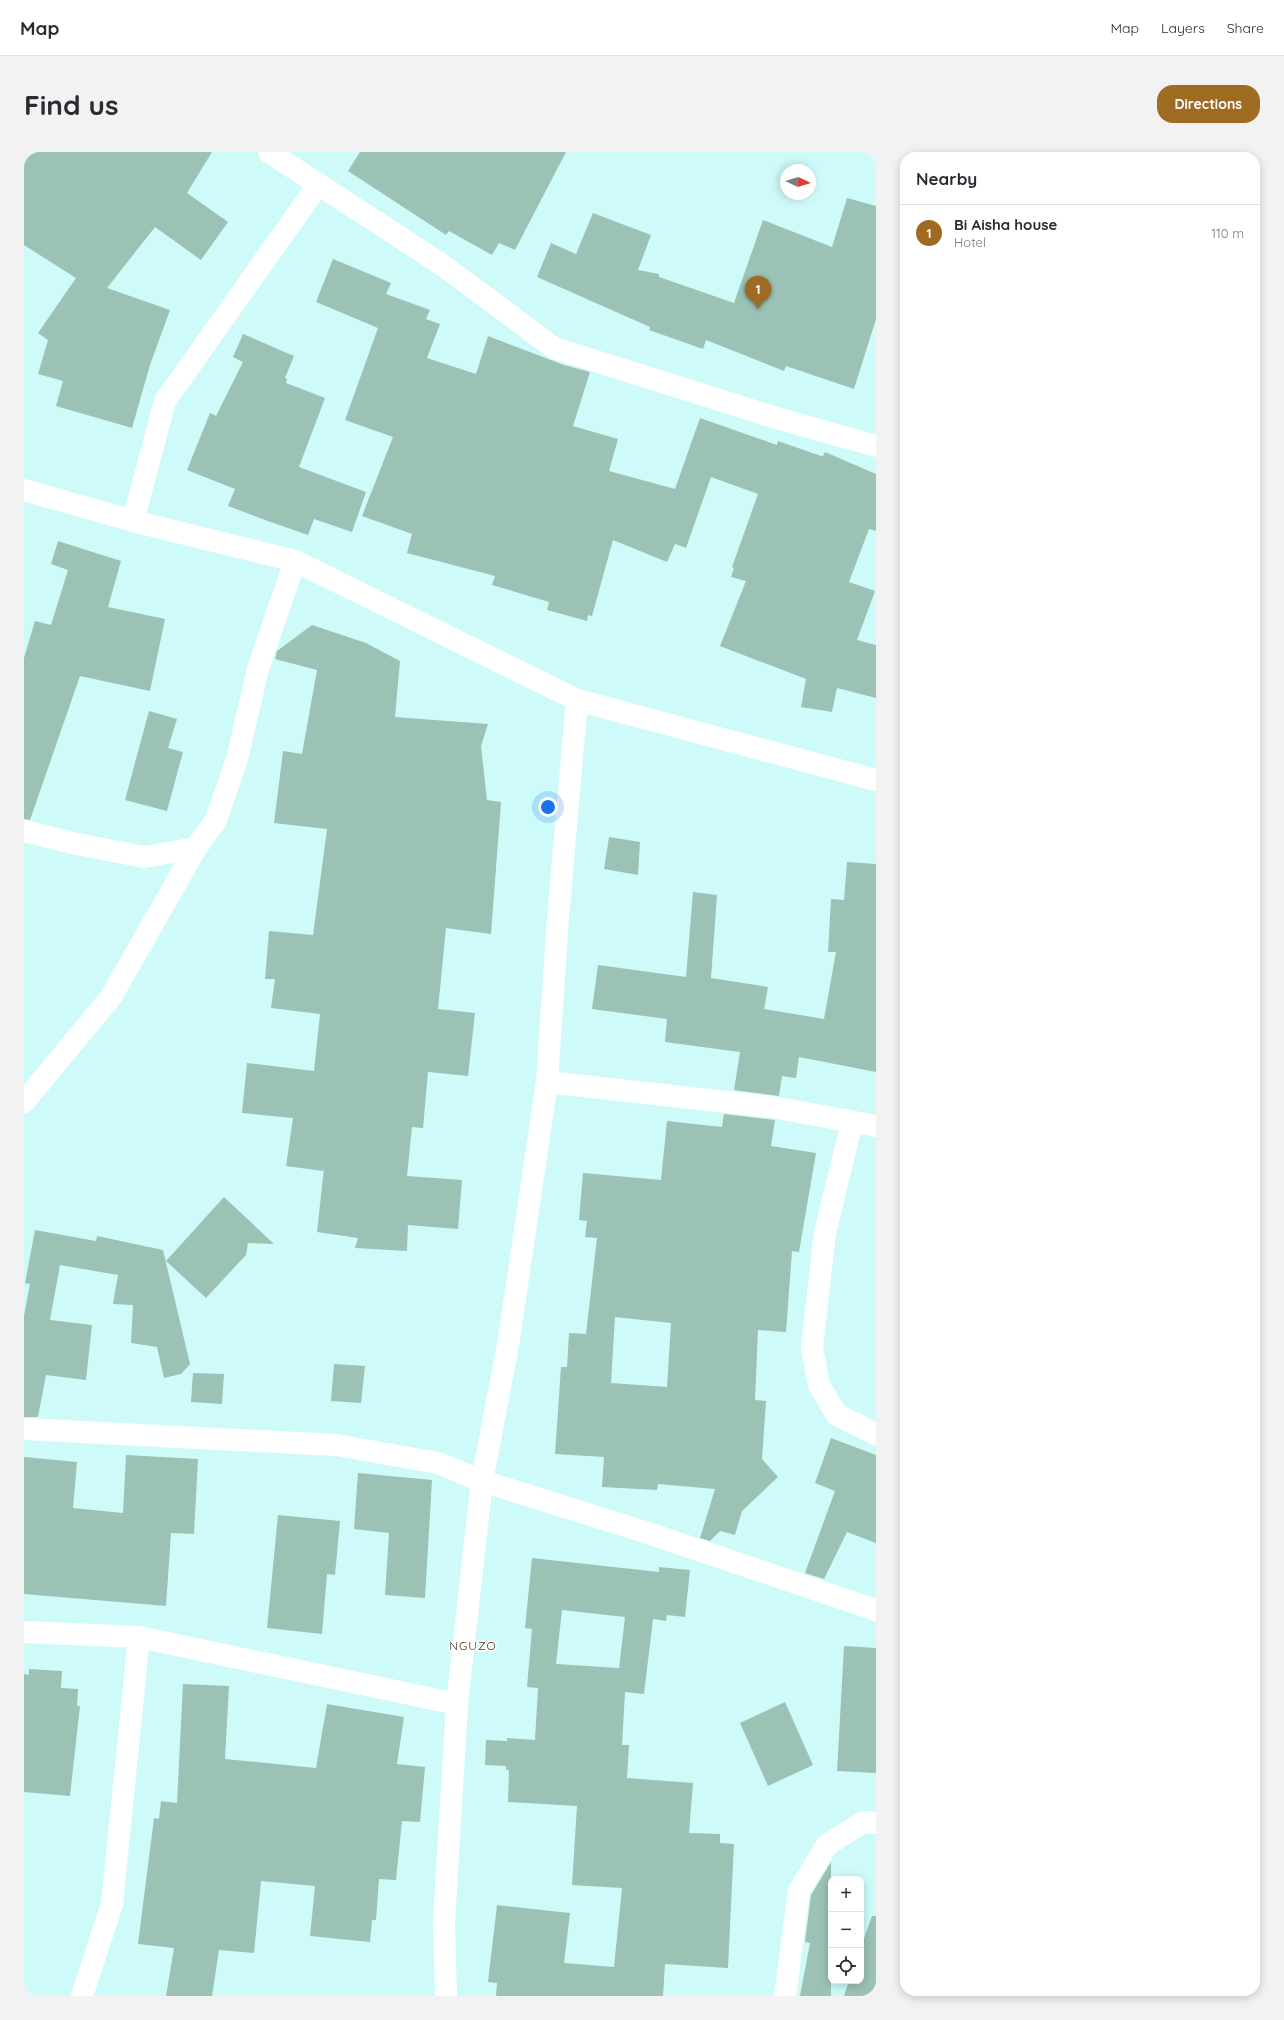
<!DOCTYPE html>
<meta charset="utf-8">
<style>
body{margin:0;font-family:Quicksand,sans-serif;background:#f2f2f3;color:#2b2b33}
.controls{position:absolute;right:12px;bottom:12px;display:grid;overflow:hidden;border-radius:8px;box-shadow:0 2px 10px #0003}
.controls button{width:36px;height:36px;display:grid;place-items:center;padding:0;border:0;border-bottom:1px solid #e1e1e2;background:#fff;color:#2b2b33;font:20px sans-serif}
.compass{position:absolute;left:756px;top:12px;width:36px;height:36px;border-radius:50%;background:#fff;box-shadow:0 2px 10px #0003;rotate:94deg}
.you{position:absolute;left:524px;top:655px;width:14px;height:14px;margin:-10px;border:3px solid #fff;border-radius:50%;background:#1a73e8;box-shadow:0 0 0 6px #1a73e833}
.badge{display:grid;place-items:center;width:26px;height:26px;border-radius:50%;background:#9f6a22;color:#fff;font-size:13px;font-weight:700}
.pin{position:absolute;translate:-50% -33px;filter:drop-shadow(0 1px 2px #0008)}
.pin::after{content:'';position:absolute;top:21px;width:14px;height:12px;background:inherit;clip-path:polygon(0 0,100% 0,50% 100%)}
.list{margin:0;padding:0;list-style:none}
h2{display:flex;justify-content:space-between;align-items:center;height:52px;margin:0;padding:0 16px;font-size:17px}
h2 small{font-size:13px;font-weight:400;color:#7c7c81}
.list li{display:grid;grid-template-columns:26px 1fr auto;gap:12px;align-items:center;box-sizing:border-box;height:56px;padding:0 16px;border-top:1px solid #e1e1e2}
.list b{display:block;font-size:15px;white-space:nowrap}
.list p{margin:0;font-size:13px;white-space:nowrap;color:#7c7c81}
.list em{font-size:13px;font-style:normal;color:#7c7c81}
.icon{flex:none;width:22px;height:22px;fill:none;stroke:currentColor;stroke-width:2;stroke-linecap:round;stroke-linejoin:round}
.map{position:relative;flex:none;width:852px;height:1844px;overflow:hidden;border-radius:16px}
header{display:flex;align-items:center;gap:24px;box-sizing:border-box;height:56px;padding:0 20px;background:#fff;border-bottom:1px solid #e1e1e2}
header strong{font-size:19px}
nav{display:flex;gap:22px;margin-inline-start:auto;font-size:14px}
.intro{display:flex;align-items:center;justify-content:space-between;box-sizing:border-box;height:96px;padding:0 24px}
h1{margin:0;font-size:28px}
.button{padding:10px 18px;border-radius:16px;background:#9f6a22;color:#fff;font-size:14px;font-weight:700}
main{display:flex;gap:24px;padding:0 24px}
aside{flex:1;background:#fff;border-radius:16px;box-shadow:0 2px 10px #0003}
.map>svg:first-child{display:block}
</style>
<header>
<strong>Map</strong>
<nav><a>Map</a><a>Layers</a><a>Share</a></nav>
</header>
<div class="intro"><h1>Find us</h1><a class="button">Directions</a></div>
<main>
<div class="map">
<svg width="852" height="1844" viewBox="0 0 852 1844">
<rect width="100%" height="100%" fill="#cefbfa"/>
<!-- building -->
<g fill="#9bc2b4" fill-rule="evenodd">
<path d="M 0,0 L 188,0 L 163,41 L 204,70 L 177,108 L 131,75 L 83,136 L 146,158 L 126,213 L 108,276 L 32,254 L 39,229 L 14,222 L 24,188 L 14,181 L 52,126 L 0,93 Z"/>
<path d="M 336,0 L 542,0 L 491,98 L 475,91 L 468,103 L 425,79 L 422,83 L 324,19 Z"/>
<path d="M 823,46 L 852,54 L 852,167 L 830,237 L 762,214 L 760,219 L 682,188 L 679,197 L 625,178 L 626,175 L 513,125 L 527,91 L 552,102 L 569,61 L 627,83 L 614,118 L 635,122 L 635,125 L 710,151 L 739,68 L 808,95 Z"/>
<path d="M 309,107 L 367,131 L 362,142 L 406,158 L 402,167 L 416,172 L 403,206 L 452,222 L 464,184 L 540,213 L 566,220 L 549,274 L 594,287 L 585,319 L 651,337 L 676,266 L 753,293 L 754,289 L 797,304 L 799,304 L 801,300 L 852,322 L 852,379 L 845,377 L 825,430 L 851,439 L 833,488 L 852,493 L 852,546 L 813,536 L 808,560 L 777,555 L 782,527 L 696,494 L 722,429 L 707,425 L 710,416 L 708,415 L 734,342 L 687,325 L 662,396 L 651,392 L 643,410 L 589,388 L 568,464 L 564,463 L 563,469 L 523,458 L 525,450 L 468,433 L 471,424 L 383,401 L 388,382 L 338,364 L 369,285 L 321,268 L 354,176 L 292,150 Z"/>
<path d="M 219,182 L 270,204 L 261,226 L 263,227 L 262,231 L 301,246 L 275,315 L 342,340 L 328,380 L 290,367 L 284,383 L 241,368 L 204,354 L 211,337 L 163,318 L 186,261 L 192,264 L 219,210 L 209,205 Z"/>
<path d="M 34,389 L 97,409 L 84,455 L 141,467 L 126,539 L 56,524 L 6,668 L 0,667 L 0,506 L 11,469 L 27,473 L 44,418 L 27,412 Z"/>
<path d="M 288,473 L 342,491 L 376,509 L 371,565 L 464,572 L 457,594 L 463,648 L 477,650 L 467,782 L 422,776 L 414,857 L 451,861 L 444,924 L 404,920 L 399,976 L 388,975 L 383,1024 L 438,1028 L 434,1077 L 384,1073 L 383,1099 L 331,1096 L 334,1086 L 293,1080 L 300,1016 L 299,1019 L 262,1014 L 269,966 L 218,961 L 223,911 L 290,919 L 296,862 L 247,856 L 251,827 L 241,827 L 245,779 L 289,783 L 303,677 L 250,671 L 259,599 L 278,602 L 293,518 L 251,507 L 253,499 Z"/>
<path d="M 125,559 L 153,567 L 144,596 L 159,600 L 143,659 L 101,648 Z"/>
<path d="M 585,685 L 616,690 L 614,723 L 580,717 Z"/>
<path d="M 823,710 L 852,712 L 852,920 L 775,905 L 772,926 L 758,924 L 755,944 L 710,938 L 716,900 L 641,890 L 643,867 L 568,857 L 574,813 L 662,825 L 669,740 L 693,743 L 687,826 L 744,835 L 740,857 L 800,867 L 812,800 L 804,800 L 807,747 L 820,748 Z"/>
<path d="M 700,962 L 751,968 L 747,994 L 792,1001 L 775,1100 L 768,1099 L 762,1180 L 734,1178 L 731,1248 L 742,1249 L 738,1307 L 754,1325 L 718,1359 L 711,1383 L 696,1379 L 686,1389 L 676,1386 L 691,1337 L 634,1332 L 633,1338 L 578,1335 L 580,1305 L 531,1302 L 537,1215 L 543,1215 L 545,1181 L 562,1182 L 573,1086 L 561,1085 L 563,1069 L 555,1068 L 559,1021 L 637,1028 L 643,969 L 698,975 ZM 591,1165 L 647,1171 L 643,1235 L 587,1231 Z"/>
<path d="M 200,1045 L 250,1092 L 224,1091 L 222,1103 L 182,1146 L 142,1109 Z"/>
<path d="M 11,1078 L 72,1089 L 73,1084 L 139,1098 L 166,1212 L 157,1222 L 140,1226 L 133,1195 L 107,1191 L 109,1153 L 89,1152 L 94,1123 L 36,1113 L 26,1168 L 68,1173 L 62,1228 L 22,1223 L 14,1265 L 0,1265 L 0,1164 L 6,1132 L 1,1131 Z"/>
<path d="M 310,1212 L 341,1214 L 337,1251 L 307,1249 Z"/>
<path d="M 169,1221 L 200,1222 L 198,1252 L 167,1250 Z"/>
<path d="M 807,1286 L 852,1303 L 852,1391 L 823,1380 L 800,1427 L 781,1421 L 811,1339 L 791,1331 Z"/>
<path d="M 102,1303 L 174,1307 L 170,1382 L 147,1381 L 142,1454 L 0,1442 L 0,1305 L 53,1310 L 49,1356 L 99,1361 Z"/>
<path d="M 334,1321 L 408,1328 L 401,1446 L 361,1443 L 365,1381 L 330,1377 Z"/>
<path d="M 254,1363 L 316,1369 L 311,1423 L 303,1422 L 298,1482 L 243,1476 Z"/>
<path d="M 508,1406 L 635,1420 L 635,1415 L 666,1418 L 661,1465 L 643,1463 L 642,1469 L 629,1467 L 620,1542 L 601,1540 L 598,1593 L 605,1593 L 603,1626 L 669,1631 L 665,1681 L 696,1682 L 696,1691 L 710,1692 L 704,1816 L 641,1812 L 639,1844 L 472,1844 L 473,1831 L 464,1830 L 473,1753 L 546,1761 L 540,1811 L 590,1815 L 598,1736 L 548,1733 L 553,1654 L 484,1650 L 485,1618 L 482,1618 L 482,1614 L 461,1613 L 462,1588 L 483,1589 L 483,1586 L 511,1588 L 514,1536 L 503,1535 L 508,1477 L 501,1476 ZM 538,1458 L 601,1465 L 595,1516 L 532,1512 Z"/>
<path d="M 820,1494 L 852,1496 L 852,1621 L 813,1619 Z"/>
<path d="M 5,1517 L 38,1519 L 37,1536 L 54,1537 L 53,1554 L 56,1554 L 46,1644 L 0,1640 L 0,1522 L 5,1523 Z"/>
<path d="M 159,1532 L 205,1534 L 201,1607 L 292,1616 L 303,1552 L 380,1565 L 373,1612 L 401,1615 L 396,1670 L 378,1669 L 372,1728 L 355,1727 L 352,1768 L 348,1768 L 346,1790 L 286,1784 L 291,1734 L 237,1729 L 230,1801 L 195,1798 L 188,1844 L 142,1844 L 150,1796 L 114,1792 L 130,1666 L 135,1667 L 137,1649 L 153,1651 Z"/>
<path d="M 761,1550 L 789,1613 L 744,1634 L 716,1571 Z"/>
<path d="M 807,1710 L 807,1844 L 776,1844 L 786,1791 L 781,1790 L 787,1743 Z"/>
<path d="M 848,1764 L 852,1764 L 852,1844 L 820,1844 L 825,1829 L 837,1829 L 837,1795 Z"/>
</g>
<g fill="none" stroke-linecap="round" stroke-linejoin="round">
<!-- minor -->
<g stroke="#fff" stroke-width="22">
<path d="M 245,0 L 417,112 L 530,196 L 756,267 L 852,294"/>
<path d="M 0,338 L 109,369 L 271,409 L 553,548 L 852,628"/>
<path d="M 109,369 L 141,249 L 294,33"/>
<path d="M 0,679 L 53,692 L 120,705 L 172,696 L 192,668 L 213,607 L 234,517 L 271,409"/>
<path d="M 523,930 L 748,955 L 852,974"/>
<path d="M 0,950 L 87,845 L 172,696"/>
<path d="M 828,970 L 801,1081 L 788,1195 L 795,1233 L 813,1263 L 852,1282"/>
<path d="M 0,1277 L 312,1293 L 414,1311 L 458,1329 L 624,1381 L 852,1458"/>
<path d="M 0,1480 L 115,1485 L 433,1552"/>
<path d="M 58,1844 L 88,1752 L 115,1485"/>
<path d="M 422,1844 L 420,1770 L 433,1552 L 458,1329 L 484,1193 L 523,930 L 534,766 L 553,548"/>
<path d="M 761,1844 L 775,1739 L 803,1693 L 839,1670 L 852,1671"/>
</g>
</g>
<g text-anchor="middle" stroke-width="3" stroke-linejoin="round" paint-order="stroke">
<!-- quarter labels -->
<g font-size="12" letter-spacing="1" fill="#4a300f" stroke="#fefefe">
<text x="449" y="1498">NGUZO</text>
</g>
</g>
</svg>
<div class="controls">
<button>+</button>
<button>−</button>
<button><svg class="icon" aria-label="locate" viewBox="0 0 24 24"><circle cx="12" cy="12" r="6"/><path d="M12 2v4M12 18v4M2 12h4M18 12h4"/></svg></button>
</div>
<svg class="compass" viewBox="-18 -18 36 36"><path d="M0-13l5 13h-10z" fill="#e53935"/><path d="M0 13l5-13h-10z" fill="#7c7c81"/></svg>
<div class="you"></div>
<div class="pin badge" style="left:734px;top:157px">1</div>
</div>
<aside>
<h2>Nearby<small></small></h2>
<ul class="list">
<li><span class="badge">1</span><div><b>Bi Aisha house</b><p>Hotel</p></div><em>110 m</em></li>
</ul>
</aside>
</main>
